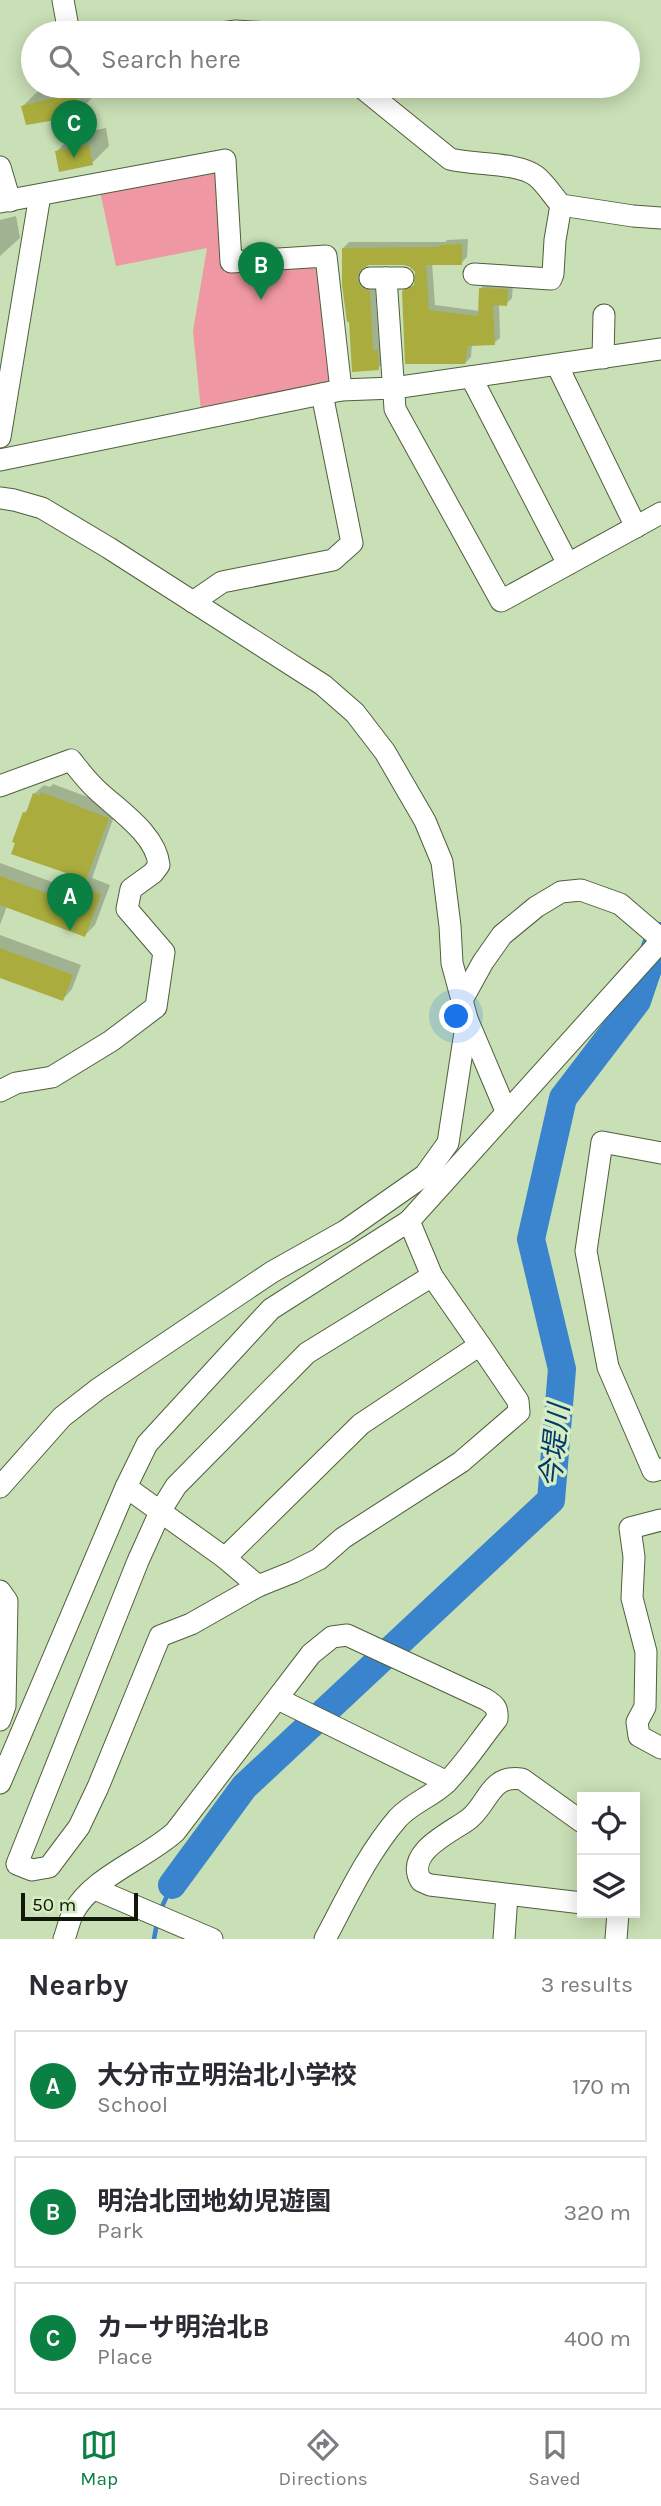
<!DOCTYPE html>
<meta charset="utf-8">
<style>
body{margin:0;font-family:Karla,"Noto Sans JP",sans-serif;background:#f7f7f7;color:#2b2b33}
.controls{position:absolute;right:21px;bottom:21px;display:grid;overflow:hidden;border-radius:0px;box-shadow:0 4px 18px #0003}
.controls button{width:63px;height:63px;display:grid;place-items:center;padding:0;border:0;border-bottom:2px solid #e1e1e2;background:#fff;color:#2b2b33;font:35px sans-serif}
.scale{position:absolute;left:21px;bottom:18px;width:117px;box-sizing:border-box;padding-left:7px;border:4px solid #101809;border-top:0;font-size:19px;line-height:24px;white-space:nowrap;color:#101809;-webkit-text-stroke:5px #d6ecc2;paint-order:stroke}
.you{position:absolute;left:457px;top:1017px;width:24px;height:24px;margin:-18px;border:5px solid #fff;border-radius:50%;background:#1a73e8;box-shadow:0 0 0 10px #1a73e833}
.badge{display:grid;place-items:center;width:46px;height:46px;border-radius:50%;background:#0b8043;color:#fff;font-size:23px;font-weight:700}
.pin{position:absolute;translate:-50% -58px;filter:drop-shadow(0 2px 4px #0008)}
.pin::after{content:'';position:absolute;top:37px;width:24px;height:21px;background:inherit;clip-path:polygon(0 0,100% 0,50% 100%)}
.list{margin:0;padding:0;list-style:none}
h2{display:flex;justify-content:space-between;align-items:center;height:91px;margin:0;padding:0 28px;font-size:30px}
h2 small{font-size:23px;font-weight:400;color:#7c7c81}
.list li{display:grid;grid-template-columns:46px 1fr auto;gap:21px;align-items:center;box-sizing:border-box;height:112px;margin:0 14px 14px;padding:0 14px;border:2px solid #e1e1e2;border-radius:0px}
.list b{display:block;font-size:26px;white-space:nowrap}
.list p{margin:0;font-size:23px;white-space:nowrap;color:#7c7c81}
.list em{font-size:23px;font-style:normal;color:#7c7c81}
.icon{flex:none;width:38px;height:38px;fill:none;stroke:currentColor;stroke-width:2;stroke-linecap:round;stroke-linejoin:round}
.map{position:relative;flex:none;width:661px;height:1939px;overflow:hidden}
.search{position:absolute;background:#fff;box-shadow:0 4px 18px #0003;left:21px;right:21px;top:21px;height:77px;display:flex;align-items:center;gap:18px;box-sizing:border-box;padding:0 24px;border-radius:38px;color:#7c7c81;font-size:26px}
.sheet{height:469px;background:#fff}
nav{display:flex;justify-content:space-around;align-items:center;box-sizing:border-box;height:98px;border-top:2px solid #e1e1e2;background:#fff;font-size:19px;color:#7c7c81}
nav a{display:grid;justify-items:center;gap:4px}
nav .on{color:#0b8043}
.map>svg:first-child{display:block}
</style>
<div class="map">
<svg width="661" height="1939" viewBox="0 0 661 1939">
<rect width="100%" height="100%" fill="#c9dfb5"/>
<!-- green -->
<path fill="#ef97a3" d="M 212,170 L 218,178 L 224,269 L 315,263 L 321,268 L 331,380 L 324,386 L 201,411 L 193,331 L 207,248 L 116,266 L 100,191 Z"/>
<!-- shadow -->
<g fill="#0003">
<path d="M 53,86 L 94,86 L 96,94 L 79,111 L 23,106 L 40,89 Z"/>
<path d="M 106,128 L 109,146 L 92,163 L 56,152 L 74,134 Z"/>
<path d="M 16,216 L 20,238 L 0,256 L 0,220 Z"/>
<path d="M 468,239 L 467,257 L 461,263 L 432,263 L 435,305 L 480,311 L 481,288 L 487,282 L 513,284 L 512,298 L 506,304 L 499,304 L 500,338 L 494,343 L 472,344 L 471,357 L 465,363 L 404,292 L 415,285 L 416,271 L 410,265 L 363,265 L 364,279 L 375,285 L 379,345 L 383,345 L 384,362 L 378,368 L 354,370 L 343,248 L 349,242 L 445,242 L 447,240 Z"/>
<path d="M 53,784 L 117,808 L 92,878 L 110,885 L 95,925 L 85,935 L 7,906 L 0,925 L 0,863 L 63,886 L 68,872 L 14,841 L 25,812 L 30,807 L 34,794 L 44,785 L 50,787 Z"/>
<path d="M 0,935 L 81,965 L 72,989 L 63,999 L 0,976 Z"/>
</g>
<g fill="none" stroke-linecap="round" stroke-linejoin="round">
<!-- stream -->
<g stroke="#3984cd" stroke-width="4.5">
<path d="M 160,1911 L 172,1885"/>
<path d="M 154,1939 L 157,1923"/>
</g>
<!-- river -->
<path stroke="#3984cd" stroke-width="28" d="M 172,1885 L 244,1787 L 551,1500 L 562,1369 L 531,1239 L 563,1098 L 637,1001 L 659,936"/>
</g>
<!-- building -->
<g fill="#aaad3d">
<path d="M 75,93 L 80,113 L 68,118 L 26,125 L 21,106 Z"/>
<path d="M 89,145 L 93,165 L 59,172 L 55,151 Z"/>
<path d="M 462,244 L 462,265 L 426,265 L 429,310 L 478,316 L 479,288 L 508,289 L 507,306 L 493,305 L 495,345 L 468,346 L 465,364 L 405,364 L 402,291 L 414,285 L 415,272 L 410,267 L 404,265 L 369,265 L 359,271 L 357,279 L 363,289 L 370,291 L 373,350 L 378,350 L 379,370 L 352,372 L 349,322 L 347,322 L 342,285 L 342,248 L 439,247 L 439,245 Z"/>
<path d="M 41,792 L 109,818 L 83,888 L 101,894 L 85,937 L 0,905 L 0,876 L 57,897 L 66,873 L 11,854 L 15,843 L 12,842 L 23,812 L 26,813 L 33,793 L 40,796 Z"/>
<path d="M 0,948 L 73,975 L 63,1001 L 0,978 Z"/>
</g>
<g fill="none" stroke-linecap="round" stroke-linejoin="round">
<defs>
<g id="minor">
<path d="M 63,0 L 69,33"/>
<path d="M 222,33 L 236,31 L 269,33"/>
<path d="M 360,86 L 450,159 C 473,165 518,162 536,176 C 545,183 553,196 561,205 L 633,216 L 661,218"/>
<path d="M 0,167 L 10,201"/>
<path d="M 0,202 L 225,160 L 231,262 L 326,256 L 341,390"/>
<path d="M 474,274 L 551,279 L 553,274 L 555,240 L 561,205"/>
<path d="M 370,278 L 403,278"/>
<path d="M 386,278 L 395,409 L 501,601 L 661,513"/>
<path d="M 603,358 L 604,315"/>
<path d="M 557,365 L 636,527"/>
<path d="M 471,377 L 568,564"/>
<path d="M 0,437 L 40,195"/>
<path d="M 0,460 L 341,390 L 394,388 L 661,349"/>
<path d="M 0,498 L 14,500 L 42,508 L 109,548 L 323,685 L 355,713 L 385,752 L 425,821 L 442,862 L 450,926 L 452,963 L 462,1000 L 467,1019 L 506,1111"/>
<path d="M 193,602 L 222,582 L 333,560 L 352,543 L 322,394"/>
<path d="M 0,786 L 71,760 C 79,770 87,781 97,790 C 118,810 156,834 159,865 L 153,873 L 131,889 L 127,909 L 164,952 L 156,1007 L 111,1041 L 52,1077 L 16,1083 L 0,1091"/>
<path d="M 462,1000 L 483,962 L 502,935 L 536,907 L 561,892 L 581,890 L 620,904 L 661,939"/>
<path d="M 661,1153 L 602,1142 L 586,1251 L 608,1367 L 653,1471 L 661,1469"/>
<path d="M 0,1487 L 62,1417 L 98,1389 L 272,1272 L 345,1231 L 425,1175 L 448,1143 L 467,1019"/>
<path d="M 126,1487 L 225,1558 L 361,1424 L 480,1345 L 432,1276 L 409,1221"/>
<path d="M 661,1520 L 630,1528 L 634,1557 L 632,1598 L 646,1652 L 645,1707 L 637,1722 L 639,1736 L 661,1748"/>
<path d="M 225,1558 L 258,1586 L 293,1572 L 319,1559 L 343,1538 L 461,1462 L 519,1412 L 518,1401 L 480,1345"/>
<path d="M 258,1586 L 191,1624 L 160,1636 L 98,1787 L 79,1827 L 49,1867 L 32,1870 L 17,1864 L 138,1561 L 161,1510 L 176,1486 L 307,1353 L 432,1276"/>
<path d="M 0,1591 L 7,1601 L 5,1706 L 0,1720"/>
<path d="M 278,1699 L 447,1782"/>
<path d="M 0,1783 L 126,1487 L 147,1444 L 271,1309 L 409,1221 L 661,941"/>
<path d="M 582,1822 L 522,1779 C 490,1774 489,1803 469,1819 C 452,1832 404,1852 421,1881 L 430,1885 L 582,1903"/>
<path d="M 95,1889 L 212,1939"/>
<path d="M 64,1939 C 67,1931 69,1921 73,1913 C 92,1877 145,1859 175,1832 L 311,1654 L 332,1637 L 347,1635 L 485,1699 C 495,1705 498,1708 497,1719 C 480,1740 465,1764 446,1783 C 431,1797 412,1803 398,1818 C 367,1854 347,1898 325,1939"/>
<path d="M 504,1939 L 507,1895"/>
<path d="M 616,1939 L 618,1913"/>
</g>
</defs>
<!-- minor casing -->
<use href="#minor" stroke="#4e603c" stroke-width="23"/>
<!-- minor -->
<use href="#minor" stroke="#fff" stroke-width="21"/>
</g>
<g text-anchor="middle" stroke-width="7" stroke-linejoin="round" paint-order="stroke">
<!-- water labels -->
<g font-size="28" font-style="italic" fill="#023b6a" stroke="#d6ecc2">
<text transform="translate(554 1446) rotate(-84)" y="10">今堤川</text>
</g>
</g>
</svg>
<div class="controls">
<button><svg class="icon" aria-label="locate" viewBox="0 0 24 24"><circle cx="12" cy="12" r="6"/><path d="M12 2v4M12 18v4M2 12h4M18 12h4"/></svg></button>
<button><svg class="icon" aria-label="layers" viewBox="0 0 24 24"><path d="M12 4l9 5-9 5-9-5zM3 14l9 5 9-5"/></svg></button>
</div>
<div class="scale">50 m</div>
<div class="you"></div>
<div class="pin badge" style="left:70px;top:931px">A</div>
<div class="pin badge" style="left:261px;top:300px">B</div>
<div class="pin badge" style="left:74px;top:158px">C</div>
<div class="search"><svg class="icon" aria-label="search" viewBox="0 0 24 24"><circle cx="10" cy="10" r="6"/><path d="M15 15l6 6"/></svg>Search here</div>
</div>
<section class="sheet">
<h2>Nearby<small>3 results</small></h2>
<ul class="list">
<li><span class="badge">A</span><div><b>大分市立明治北小学校</b><p>School</p></div><em>170 m</em></li>
<li><span class="badge">B</span><div><b>明治北団地幼児遊園</b><p>Park</p></div><em>320 m</em></li>
<li><span class="badge">C</span><div><b>カーサ明治北B</b><p>Place</p></div><em>400 m</em></li>
</ul>
</section>
<nav>
<a class="on"><svg class="icon" aria-label="map" viewBox="0 0 24 24"><path d="M3 6l6-2 6 2 6-2v14l-6 2-6-2-6 2zM9 4v14M15 6v14"/></svg>Map</a>
<a><svg class="icon" aria-label="directions" viewBox="0 0 24 24"><path d="M12 3l9 9-9 9-9-9zM9 14v-3h6M13 9l2 2-2 2"/></svg>Directions</a>
<a><svg class="icon" aria-label="saved" viewBox="0 0 24 24"><path d="M7 4h10v16l-5-4-5 4z"/></svg>Saved</a>
</nav>
